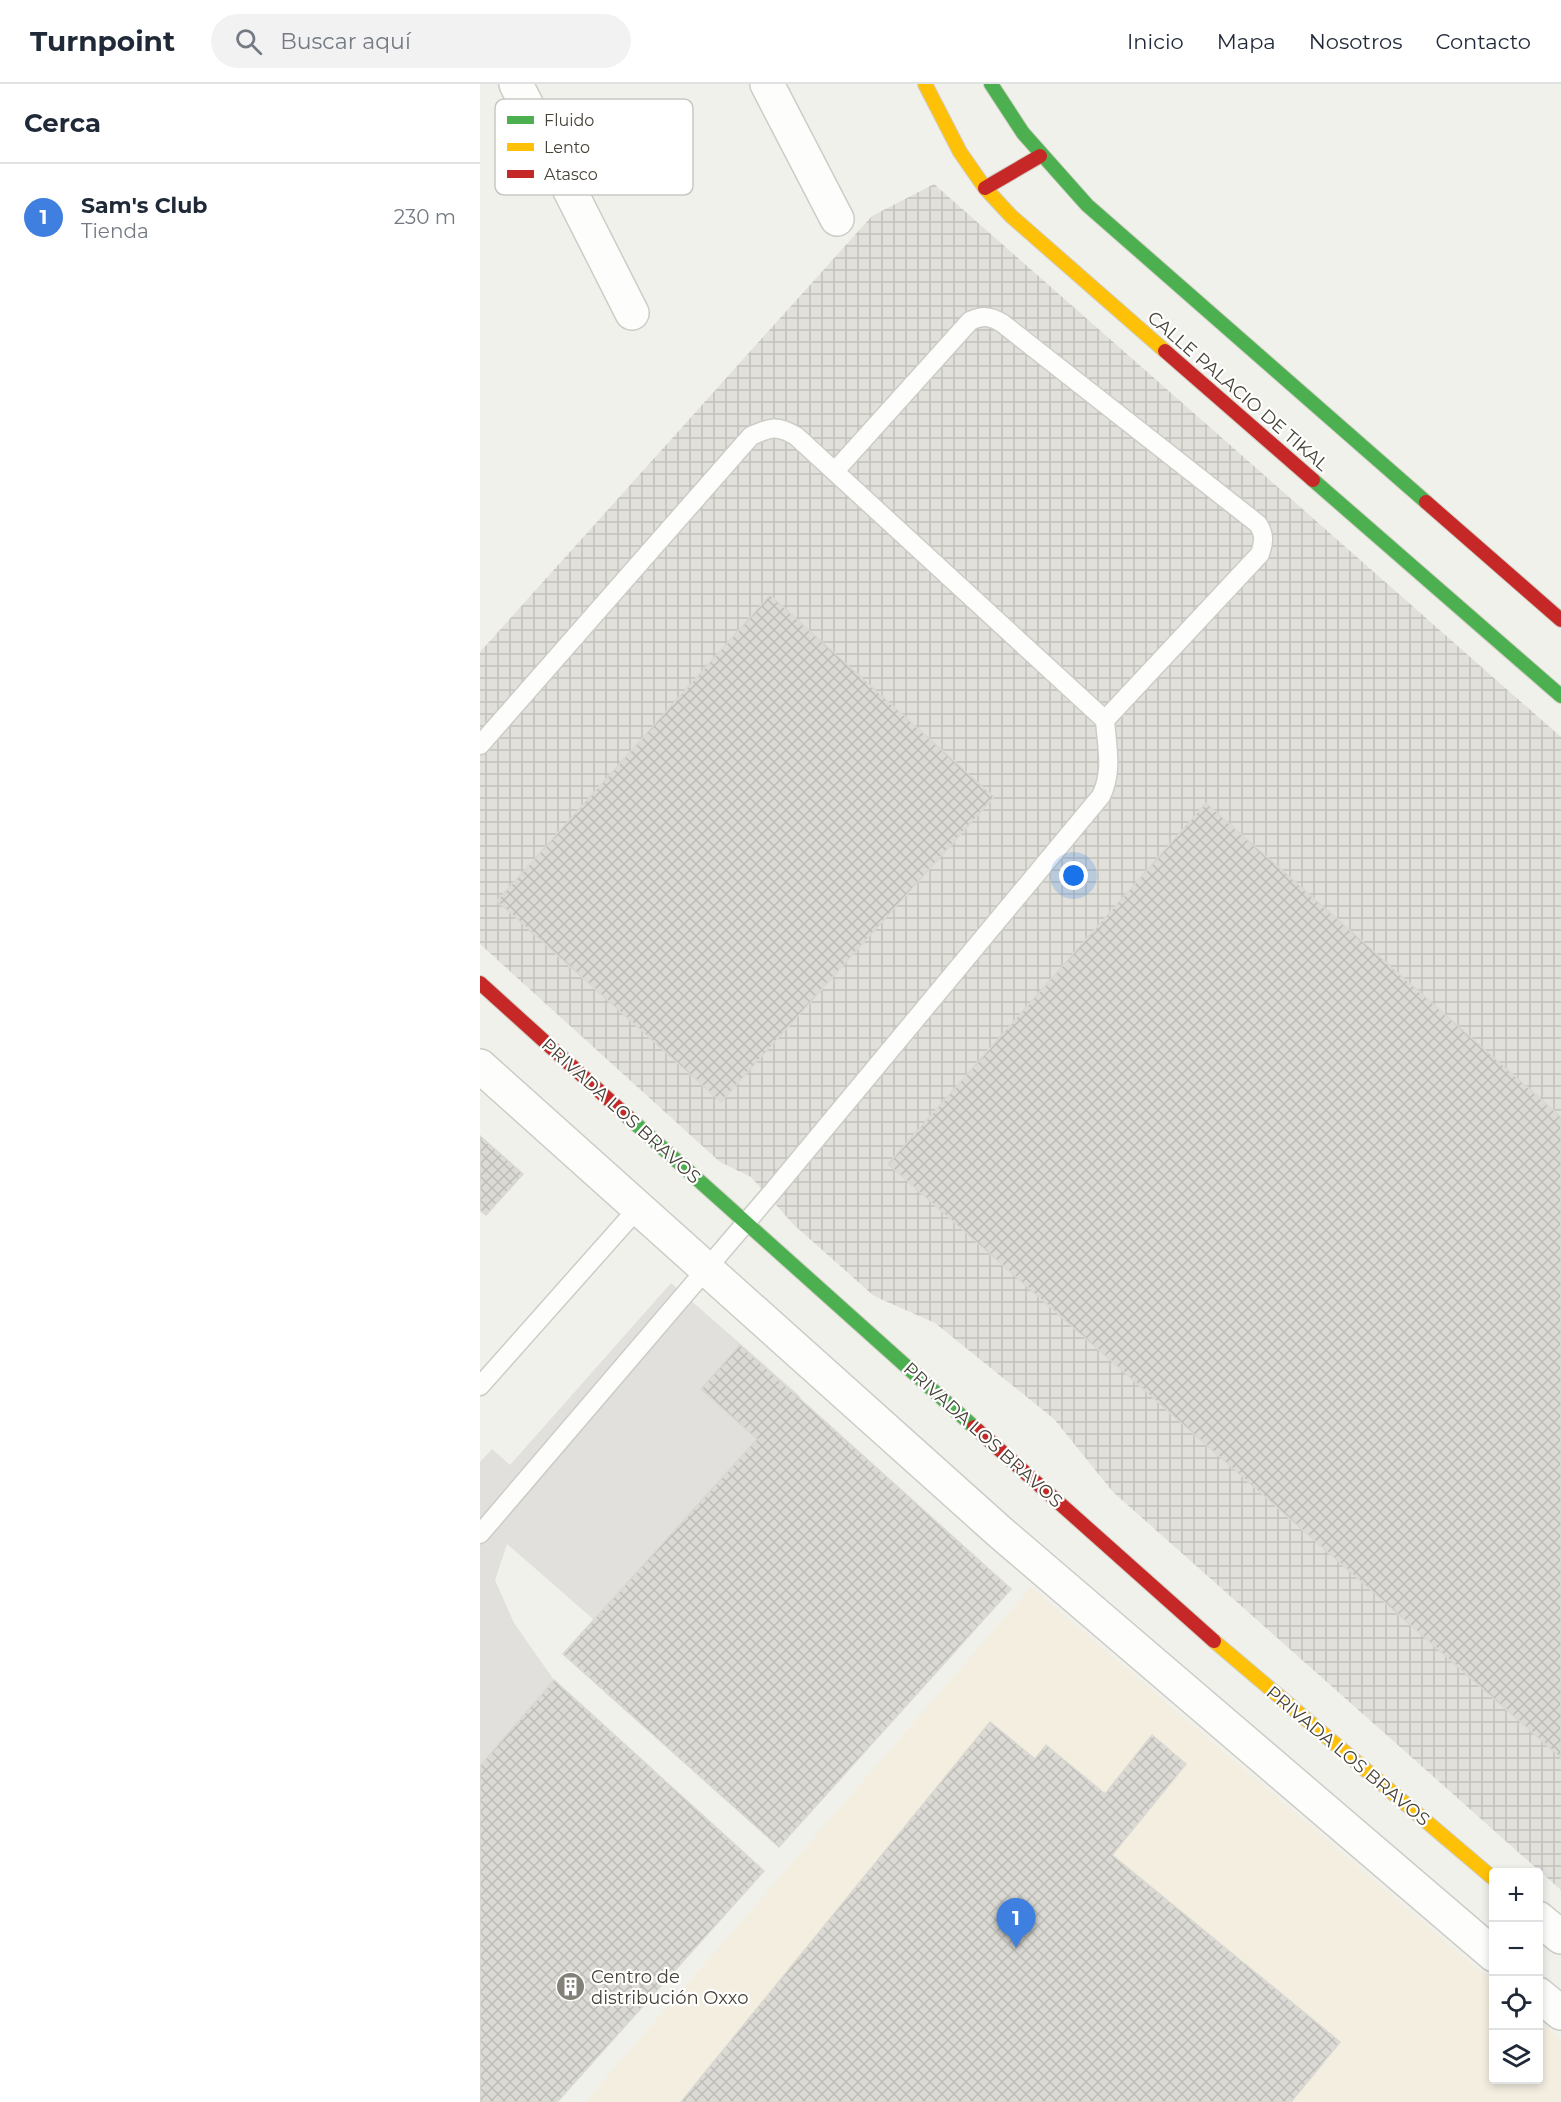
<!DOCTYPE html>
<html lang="es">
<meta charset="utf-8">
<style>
body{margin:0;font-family:Montserrat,sans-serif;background:#f2f2f3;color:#1f2937}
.controls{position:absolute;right:18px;bottom:18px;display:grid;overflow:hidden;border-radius:6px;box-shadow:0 3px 9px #0003}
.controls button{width:54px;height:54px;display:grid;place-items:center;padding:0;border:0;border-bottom:2px solid #e0e1e3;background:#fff;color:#1f2937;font:30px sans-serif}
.you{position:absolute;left:594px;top:792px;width:21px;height:21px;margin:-15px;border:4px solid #fff;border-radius:50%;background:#1a73e8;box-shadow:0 0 0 9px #1a73e833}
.badge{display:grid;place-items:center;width:39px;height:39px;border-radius:50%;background:#0f766e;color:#fff;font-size:20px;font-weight:700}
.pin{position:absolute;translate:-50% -50px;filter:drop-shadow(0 2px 3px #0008)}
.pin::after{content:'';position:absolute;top:32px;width:21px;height:18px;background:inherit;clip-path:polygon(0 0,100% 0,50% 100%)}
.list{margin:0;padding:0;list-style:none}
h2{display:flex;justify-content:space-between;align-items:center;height:78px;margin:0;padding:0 24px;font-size:26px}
h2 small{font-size:20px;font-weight:400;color:#747a83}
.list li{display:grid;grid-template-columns:39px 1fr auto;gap:18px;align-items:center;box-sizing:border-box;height:108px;padding:0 24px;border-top:2px solid #e0e1e3}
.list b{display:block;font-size:22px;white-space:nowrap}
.list p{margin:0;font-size:20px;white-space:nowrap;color:#747a83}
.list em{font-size:20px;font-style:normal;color:#747a83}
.icon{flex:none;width:33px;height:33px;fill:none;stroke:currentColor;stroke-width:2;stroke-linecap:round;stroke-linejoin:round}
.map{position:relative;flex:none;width:1081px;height:2018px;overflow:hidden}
header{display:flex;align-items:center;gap:36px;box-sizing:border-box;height:84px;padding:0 30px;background:#fff;border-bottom:2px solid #e0e1e3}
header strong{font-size:28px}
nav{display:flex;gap:33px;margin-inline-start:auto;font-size:21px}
.search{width:420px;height:54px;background:#f2f2f3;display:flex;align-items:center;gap:15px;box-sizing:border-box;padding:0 21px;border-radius:33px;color:#747a83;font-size:22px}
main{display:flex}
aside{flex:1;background:#fff}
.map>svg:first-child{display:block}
</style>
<header>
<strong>Turnpoint</strong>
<div class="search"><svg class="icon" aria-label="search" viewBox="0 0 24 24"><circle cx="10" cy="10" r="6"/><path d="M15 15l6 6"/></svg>Buscar aquí</div>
<nav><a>Inicio</a><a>Mapa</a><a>Nosotros</a><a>Contacto</a></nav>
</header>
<main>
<aside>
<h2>Cerca<small></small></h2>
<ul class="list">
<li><span class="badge" style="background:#3f7fe0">1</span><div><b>Sam's Club</b><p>Tienda</p></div><em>230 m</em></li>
</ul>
</aside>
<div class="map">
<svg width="1081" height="2018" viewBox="0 0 1081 2018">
<defs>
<pattern id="industrial-grid" width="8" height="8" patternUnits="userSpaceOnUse" patternTransform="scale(1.5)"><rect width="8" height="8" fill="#e2e0da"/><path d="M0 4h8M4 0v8" fill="none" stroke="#c3c1bc"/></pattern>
<pattern id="building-cross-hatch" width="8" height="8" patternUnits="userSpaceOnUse" patternTransform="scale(1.5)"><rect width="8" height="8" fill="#dbdad4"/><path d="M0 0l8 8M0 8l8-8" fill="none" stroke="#bdbcb7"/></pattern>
</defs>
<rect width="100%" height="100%" fill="#f1f1ec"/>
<!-- commercial -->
<path fill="#f3eee0" d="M 551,1503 L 1013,1898 L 1014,1996 L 1058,1996 L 1059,1936 L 1081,1955 L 1081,2018 L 105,2018 Z"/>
<!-- industrial -->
<path fill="url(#industrial-grid)" d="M 454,100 L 1081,653 L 1081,1806 L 633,1408 L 574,1335 L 455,1239 L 394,1212 L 314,1141 L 271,1093 L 240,1078 L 0,860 L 0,568 L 392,132 Z"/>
<!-- parking -->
<path fill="#e1e0dc" d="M 191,1199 L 321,1313 L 121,1542 L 27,1460 L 15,1496 L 34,1539 L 74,1596 L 0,1682 L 0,1378 L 12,1365 L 30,1381 Z"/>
<!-- building -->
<g fill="url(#building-cross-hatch)" stroke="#d9d8d2" stroke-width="1.5">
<path d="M 290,511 L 514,713 L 241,1018 L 17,817 Z"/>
<path d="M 726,719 L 1081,1033 L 1081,1674 L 408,1080 Z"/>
<path d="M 0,1052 L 43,1090 L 6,1131 L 0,1126 Z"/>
<path d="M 260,1261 L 531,1505 L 299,1763 L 83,1570 L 277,1355 L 221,1305 Z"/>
<path d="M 74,1596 L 284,1787 L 77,2018 L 0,2018 L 0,1682 Z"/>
<path d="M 510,1638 L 555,1675 L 566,1661 L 625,1710 L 672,1651 L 706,1680 L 632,1771 L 860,1958 L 811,2018 L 201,2018 Z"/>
</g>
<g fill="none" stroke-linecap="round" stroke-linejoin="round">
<defs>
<g id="lane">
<path d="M 0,661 L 271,352 C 291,343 297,341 316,352 L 625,636"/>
<path d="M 0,1302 L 159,1123"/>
<path d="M 0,1450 L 293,1107 L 621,712 C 633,688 627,663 625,636 L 780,470 C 784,458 785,451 778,440 L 522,239 C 510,232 503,231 490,237 L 355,387"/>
</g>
<g id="street">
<path d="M 36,0 L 152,229"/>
<path d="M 287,0 L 357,135"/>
<path d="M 0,982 L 521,1449 L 1014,1871"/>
<path d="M 1058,1834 L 1081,1853"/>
<path d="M 1058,1910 L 1081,1929"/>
</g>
<g id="fast">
<path d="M 511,0 L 543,49 L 607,121 L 946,418"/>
<path d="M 833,396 L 1081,612"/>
<path d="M 148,1033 L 494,1343"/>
</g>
<g id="slow">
<path d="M 445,0 L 480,68 L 505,104 L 531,132 L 685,267"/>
<path d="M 734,1557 L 1014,1795"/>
</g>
<g id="jam">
<path d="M 505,104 L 560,72"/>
<path d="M 685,267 L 833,396"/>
<path d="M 946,418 L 1081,536"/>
<path d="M 0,899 L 148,1033"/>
<path d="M 494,1343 L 734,1557"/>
</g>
</defs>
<!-- lane casing -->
<use href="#lane" stroke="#cdccc7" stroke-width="21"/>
<!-- street casing -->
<use href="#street" stroke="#cdccc7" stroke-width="36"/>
<!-- fast casing -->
<use href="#fast" stroke="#d0cec3" stroke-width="16"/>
<!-- slow casing -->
<use href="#slow" stroke="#d0cec3" stroke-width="16"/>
<!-- jam casing -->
<use href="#jam" stroke="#d0cec3" stroke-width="16"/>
<!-- lane -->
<use href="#lane" stroke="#fdfdfc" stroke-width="18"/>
<!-- street -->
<use href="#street" stroke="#fdfdfc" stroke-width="33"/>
<!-- fast -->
<use href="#fast" stroke="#4caf50" stroke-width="14"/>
<!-- slow -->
<use href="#slow" stroke="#ffc107" stroke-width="14"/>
<!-- jam -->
<use href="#jam" stroke="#c62828" stroke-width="14"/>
</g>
<!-- icons -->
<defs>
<symbol id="building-disc" viewBox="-11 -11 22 22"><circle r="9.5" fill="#838077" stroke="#fff"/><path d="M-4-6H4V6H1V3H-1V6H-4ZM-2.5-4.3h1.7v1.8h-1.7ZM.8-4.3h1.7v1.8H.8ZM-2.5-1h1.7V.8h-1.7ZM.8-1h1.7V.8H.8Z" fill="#fff"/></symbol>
</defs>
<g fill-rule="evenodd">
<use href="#building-disc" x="74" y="1886" width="33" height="33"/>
</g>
<g text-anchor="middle" stroke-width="4.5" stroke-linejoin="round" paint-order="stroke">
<!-- street labels -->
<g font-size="18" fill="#484338" stroke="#fff">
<text transform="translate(758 307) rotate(41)" y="6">CALLE PALACIO DE TIKAL</text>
<text transform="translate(141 1027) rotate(42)" y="6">PRIVADA LOS BRAVOS</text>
<text transform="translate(503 1351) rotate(42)" y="6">PRIVADA LOS BRAVOS</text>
<text transform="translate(868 1672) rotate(40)" y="6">PRIVADA LOS BRAVOS</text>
</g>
<!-- poi labels -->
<g font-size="18" fill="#484338" stroke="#fff" text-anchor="start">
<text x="111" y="1899">Centro de<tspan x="111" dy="21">distribución Oxxo</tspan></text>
</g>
</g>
<!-- legend -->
<rect x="15" y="15" width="198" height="96" rx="9" fill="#fff" stroke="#c8c7c3" stroke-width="1.5"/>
<rect x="27" y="32" width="27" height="8" fill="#4caf50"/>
<rect x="27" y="59" width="27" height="8" fill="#ffc107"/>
<rect x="27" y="86" width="27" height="8" fill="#c62828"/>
<g font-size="16" fill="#484338">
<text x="64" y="42">Fluido</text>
<text x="64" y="69">Lento</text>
<text x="64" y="96">Atasco</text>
</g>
</svg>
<div class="controls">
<button>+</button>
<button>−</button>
<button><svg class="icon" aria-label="locate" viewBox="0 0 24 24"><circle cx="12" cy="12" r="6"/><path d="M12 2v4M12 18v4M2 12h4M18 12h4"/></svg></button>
<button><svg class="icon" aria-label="layers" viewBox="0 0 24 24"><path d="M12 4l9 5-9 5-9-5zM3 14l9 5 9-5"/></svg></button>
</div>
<div class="you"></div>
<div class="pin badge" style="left:536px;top:1864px;background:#3f7fe0">1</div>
</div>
</main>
